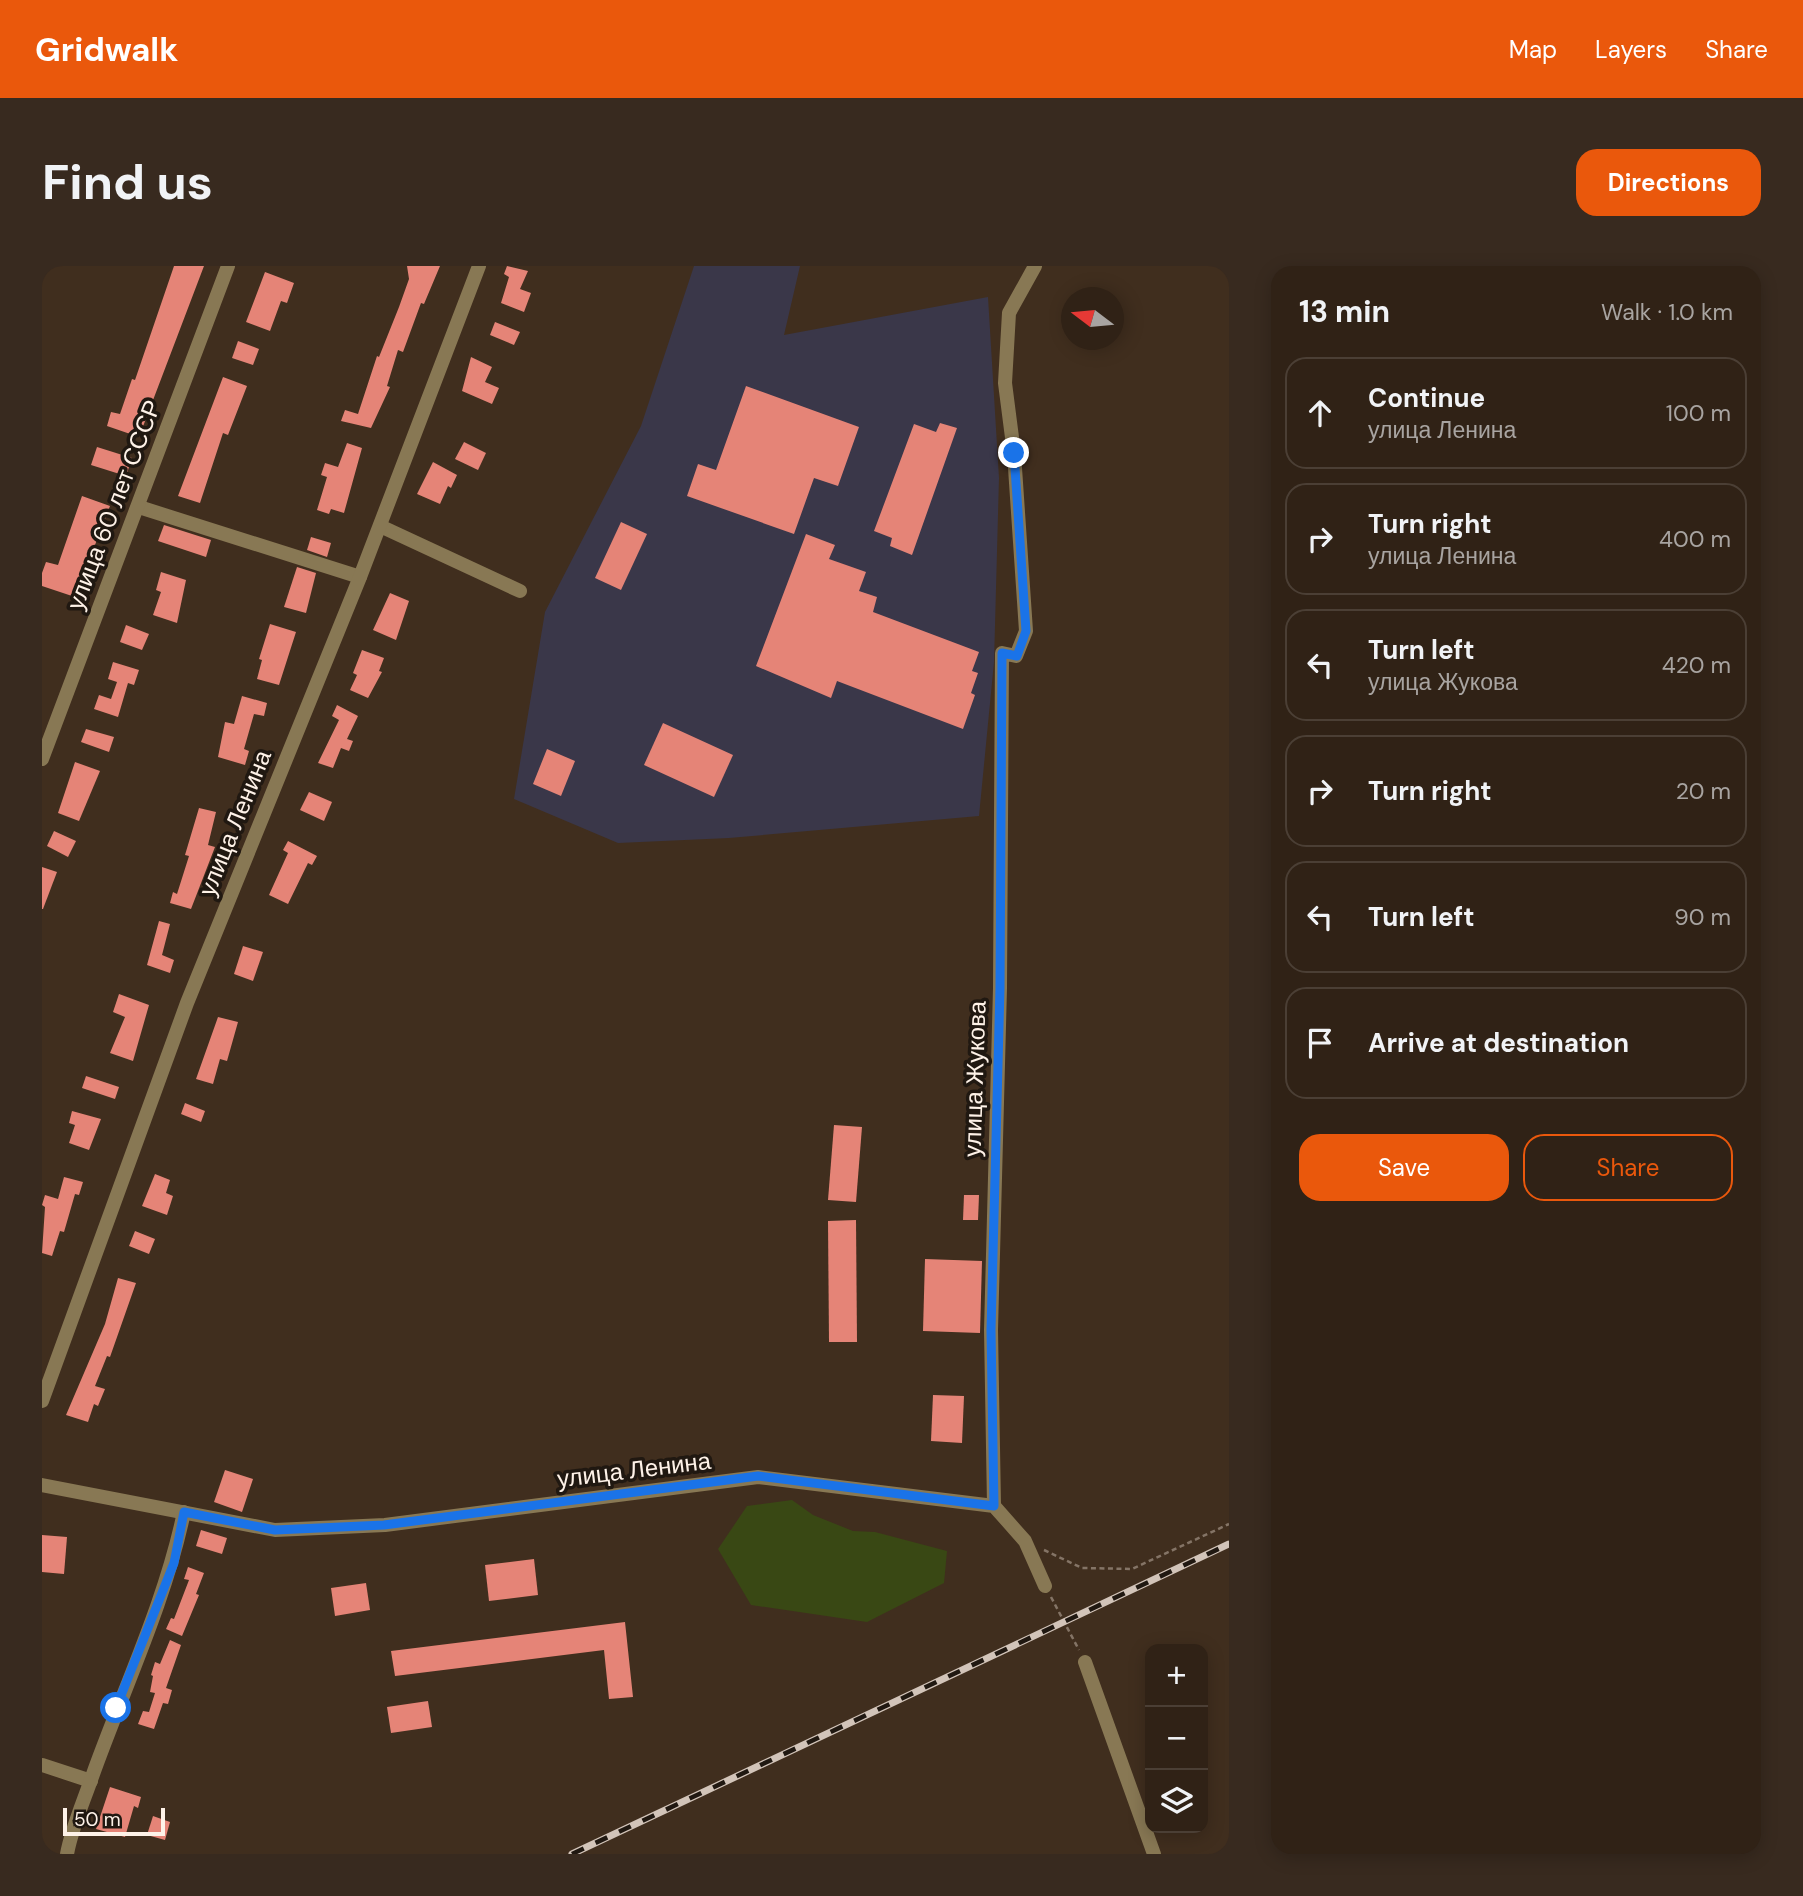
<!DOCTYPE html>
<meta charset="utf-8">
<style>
body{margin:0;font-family:"DM Sans",sans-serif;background:#382a1f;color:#f1f3f6}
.controls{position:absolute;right:21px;bottom:21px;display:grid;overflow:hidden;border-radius:14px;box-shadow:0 4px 18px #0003}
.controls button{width:63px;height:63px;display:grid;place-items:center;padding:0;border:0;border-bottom:2px solid #4b3f35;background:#302216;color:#f1f3f6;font:35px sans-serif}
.compass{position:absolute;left:1019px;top:21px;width:63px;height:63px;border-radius:50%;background:#302216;box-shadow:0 4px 18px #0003;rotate:286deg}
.scale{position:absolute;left:21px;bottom:18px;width:102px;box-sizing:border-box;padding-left:7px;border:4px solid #fef2e8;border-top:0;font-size:19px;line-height:24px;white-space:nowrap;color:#fef2e8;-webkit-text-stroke:5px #201811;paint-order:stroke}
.stop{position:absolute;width:21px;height:21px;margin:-16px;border:5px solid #1a73e8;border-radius:50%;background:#fff}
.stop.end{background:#1a73e8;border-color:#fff;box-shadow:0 2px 7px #0008}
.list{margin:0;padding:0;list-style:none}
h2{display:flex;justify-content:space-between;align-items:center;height:91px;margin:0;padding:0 28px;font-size:30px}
h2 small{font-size:23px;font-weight:400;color:#a8a4a1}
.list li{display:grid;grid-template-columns:46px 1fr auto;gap:21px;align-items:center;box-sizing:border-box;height:112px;margin:0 14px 14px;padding:0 14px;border:2px solid #4b3f35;border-radius:21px}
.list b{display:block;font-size:26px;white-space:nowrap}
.list p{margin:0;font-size:23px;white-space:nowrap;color:#a8a4a1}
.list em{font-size:23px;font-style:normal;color:#a8a4a1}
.actions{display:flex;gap:14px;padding:21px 28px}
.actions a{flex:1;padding:16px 0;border:2px solid #ea580c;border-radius:21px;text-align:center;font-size:24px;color:#ea580c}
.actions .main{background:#ea580c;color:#fff}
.icon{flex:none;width:38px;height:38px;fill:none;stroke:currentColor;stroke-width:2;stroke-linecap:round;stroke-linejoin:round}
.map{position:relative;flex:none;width:1187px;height:1588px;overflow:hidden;border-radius:21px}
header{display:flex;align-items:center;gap:42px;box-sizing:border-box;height:98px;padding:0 35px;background:#ea580c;color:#fff}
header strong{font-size:33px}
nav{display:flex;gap:38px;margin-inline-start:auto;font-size:24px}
.intro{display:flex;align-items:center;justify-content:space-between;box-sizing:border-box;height:168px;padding:0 42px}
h1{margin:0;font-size:49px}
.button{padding:18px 32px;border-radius:21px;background:#ea580c;color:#fff;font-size:24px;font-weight:700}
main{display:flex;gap:42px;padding:0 42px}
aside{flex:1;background:#302216;border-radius:21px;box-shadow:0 4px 18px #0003}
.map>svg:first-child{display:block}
</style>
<header>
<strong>Gridwalk</strong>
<nav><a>Map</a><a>Layers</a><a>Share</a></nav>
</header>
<div class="intro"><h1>Find us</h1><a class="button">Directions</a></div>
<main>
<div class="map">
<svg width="1187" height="1588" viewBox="0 0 1187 1588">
<rect width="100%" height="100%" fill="#402e1e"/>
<!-- industrial -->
<path fill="#3a3749" d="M 652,0 L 758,0 L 742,69 L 946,31 L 957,212 L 952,396 L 937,550 L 687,572 L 576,577 L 472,533 L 503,346 L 599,160 Z"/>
<!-- green -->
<path fill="#394814" d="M 750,1234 L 771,1249 L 811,1265 L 833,1266 L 905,1285 L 902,1317 L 825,1356 L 709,1339 L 676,1283 L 705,1240 Z"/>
<!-- building -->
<g fill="#e58477">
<path d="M 132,0 L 162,0 L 97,171 L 65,160 L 69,146 L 78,148 L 90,113 L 93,114 Z"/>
<path d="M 365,0 L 398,0 L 382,38 L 379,37 L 361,86 L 356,84 L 345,120 L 348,121 L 329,162 L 299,155 L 303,144 L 316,148 L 335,90 L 337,91 L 357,41 L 367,13 Z"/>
<path d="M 465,0 L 486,5 L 478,23 L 489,27 L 482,46 L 459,37 L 467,11 L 462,8 Z"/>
<path d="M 223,6 L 252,17 L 245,37 L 239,35 L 228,65 L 204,56 Z"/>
<path d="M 453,56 L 478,66 L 472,79 L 448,69 Z"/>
<path d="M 196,75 L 217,83 L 211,99 L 190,92 Z"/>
<path d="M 429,91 L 450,101 L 443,116 L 457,122 L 450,138 L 420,125 Z"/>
<path d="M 181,111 L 205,120 L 186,169 L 181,167 L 158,237 L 136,230 Z"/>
<path d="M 704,120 L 817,161 L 796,220 L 772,212 L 752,268 L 645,230 L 656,198 L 674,204 Z"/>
<path d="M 898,157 L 915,162 L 870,289 L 848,280 L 850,272 L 832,265 L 872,158 L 894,166 Z"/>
<path d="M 422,176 L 444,187 L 436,204 L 413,193 Z"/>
<path d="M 305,177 L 320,182 L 302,247 L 289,243 L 287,248 L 275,244 L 285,211 L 279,209 L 283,197 L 296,201 Z"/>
<path d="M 55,181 L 90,192 L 84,210 L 49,199 Z"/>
<path d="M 391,196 L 415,209 L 409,222 L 406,220 L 398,238 L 375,228 Z"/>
<path d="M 40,230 L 68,240 L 33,331 L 0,320 L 0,307 L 4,296 L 16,299 Z"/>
<path d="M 579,256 L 605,268 L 579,324 L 553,312 Z"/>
<path d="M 122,259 L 169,274 L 164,291 L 116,275 Z"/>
<path d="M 764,268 L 793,279 L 787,293 L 824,306 L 817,325 L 835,331 L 831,346 L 937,386 L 930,405 L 936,407 L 929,427 L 933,429 L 921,463 L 795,415 L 789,432 L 714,400 Z"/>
<path d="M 269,271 L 289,277 L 285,291 L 265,284 Z"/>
<path d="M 255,301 L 274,307 L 264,347 L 242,341 Z"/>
<path d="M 119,306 L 144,314 L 135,357 L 111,349 L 119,326 L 114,324 Z"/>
<path d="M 348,327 L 367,335 L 354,374 L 331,364 Z"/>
<path d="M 228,358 L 254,366 L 237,419 L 215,413 L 220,394 L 217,393 Z"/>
<path d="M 84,359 L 107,368 L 100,384 L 78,376 Z"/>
<path d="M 320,384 L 342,392 L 337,405 L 340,406 L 326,432 L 308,424 L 315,409 L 311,407 Z"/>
<path d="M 71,396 L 97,404 L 92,419 L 86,417 L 76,451 L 52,443 L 57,429 L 69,433 L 75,416 L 66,413 Z"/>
<path d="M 200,430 L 225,437 L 222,450 L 212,448 L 202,483 L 207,485 L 203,499 L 176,491 L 183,456 L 192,458 Z"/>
<path d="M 295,439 L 316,450 L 305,473 L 311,475 L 307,485 L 299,482 L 291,502 L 276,497 L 297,454 L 290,450 Z"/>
<path d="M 621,457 L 691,489 L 672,531 L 602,499 Z"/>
<path d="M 44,463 L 72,471 L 67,486 L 39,476 Z"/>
<path d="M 505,483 L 533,495 L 519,530 L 491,518 Z"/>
<path d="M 33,496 L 58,505 L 37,555 L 16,547 Z"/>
<path d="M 267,526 L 290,536 L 282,555 L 258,544 Z"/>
<path d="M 157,542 L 174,546 L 166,579 L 173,581 L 149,643 L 128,637 L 131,626 L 135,628 L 147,590 L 143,589 Z"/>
<path d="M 12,565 L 34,575 L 26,591 L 5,580 Z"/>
<path d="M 246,575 L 275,590 L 270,599 L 266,597 L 246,638 L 227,629 L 246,587 L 241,584 Z"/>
<path d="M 0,601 L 15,606 L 1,643 L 0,643 Z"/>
<path d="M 117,655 L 128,658 L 120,689 L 132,694 L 128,707 L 105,699 Z"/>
<path d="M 201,680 L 221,686 L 211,715 L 192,708 Z"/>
<path d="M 77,728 L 107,739 L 91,795 L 68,787 L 83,751 L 71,746 Z"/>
<path d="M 176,751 L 196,756 L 185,795 L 178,793 L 171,818 L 154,813 Z"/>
<path d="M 44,810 L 77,821 L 73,833 L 40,822 Z"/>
<path d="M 143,837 L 163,845 L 159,856 L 139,848 Z"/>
<path d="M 30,845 L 59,853 L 47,884 L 27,877 L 33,859 L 27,857 Z"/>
<path d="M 792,859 L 820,861 L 814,936 L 786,934 Z"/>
<path d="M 113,908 L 128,914 L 124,927 L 131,930 L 125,949 L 100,940 Z"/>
<path d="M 22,911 L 41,916 L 37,929 L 33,928 L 22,966 L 18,965 L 10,990 L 0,987 L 3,941 L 0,939 L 3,929 L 16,933 Z"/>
<path d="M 922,929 L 937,929 L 936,954 L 921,954 Z"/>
<path d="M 814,954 L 815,1076 L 787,1076 L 786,955 Z"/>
<path d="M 93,965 L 113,973 L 107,988 L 87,980 Z"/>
<path d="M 883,993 L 940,995 L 938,1067 L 881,1065 Z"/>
<path d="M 76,1012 L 94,1017 L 68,1091 L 65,1090 L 53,1120 L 63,1123 L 56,1140 L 52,1138 L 46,1156 L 24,1149 L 63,1058 Z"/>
<path d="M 891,1129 L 922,1130 L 920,1177 L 889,1175 Z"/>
<path d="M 183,1204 L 211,1213 L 200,1246 L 172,1236 Z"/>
<path d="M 159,1264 L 185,1272 L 180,1288 L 154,1280 Z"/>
<path d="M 0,1269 L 25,1271 L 22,1308 L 0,1306 Z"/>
<path d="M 492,1293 L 496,1329 L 447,1335 L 443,1299 Z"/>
<path d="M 146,1301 L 162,1307 L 154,1328 L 157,1329 L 140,1370 L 124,1363 L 129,1352 L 132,1353 L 147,1314 L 142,1313 Z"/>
<path d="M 324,1317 L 328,1344 L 293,1350 L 289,1322 Z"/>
<path d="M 583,1356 L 591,1431 L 567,1433 L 562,1384 L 353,1410 L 349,1385 Z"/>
<path d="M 128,1374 L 139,1379 L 124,1422 L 130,1424 L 126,1438 L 121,1437 L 112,1463 L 96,1458 L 101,1445 L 107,1446 L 113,1427 L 108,1426 L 111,1410 L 109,1409 L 113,1396 L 118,1398 Z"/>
<path d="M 386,1435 L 390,1461 L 349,1467 L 345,1441 Z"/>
<path d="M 68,1521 L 99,1531 L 96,1542 L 92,1540 L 83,1571 L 54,1563 Z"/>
<path d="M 111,1550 L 128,1556 L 123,1574 L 105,1569 Z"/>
</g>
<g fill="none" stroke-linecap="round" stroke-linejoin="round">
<!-- path -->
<g stroke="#847466" stroke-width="2.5" stroke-dasharray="5 3.5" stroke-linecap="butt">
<path d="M 1002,1284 L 1040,1302 L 1090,1303 L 1187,1258"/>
<path d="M 1009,1331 L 1037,1384"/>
</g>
<!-- minor -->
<g stroke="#887854" stroke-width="14">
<path d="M 97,241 L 318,311"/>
<path d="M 338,260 L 478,325"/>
<path d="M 0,493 L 186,0"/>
<path d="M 0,1135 L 145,737 L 318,311 L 437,0"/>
<path d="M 0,1219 L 233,1264 L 343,1259 L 716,1211 L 952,1240 L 983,1275 L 1003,1320"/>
<path d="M 952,1240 L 949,1064 L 958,722 L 960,387 L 974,390 L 984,365 L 972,187 L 963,117 L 967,47 L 993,0"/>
<path d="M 1043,1396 L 1112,1588"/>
<path d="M 0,1499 L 49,1515"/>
<path d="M 25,1588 C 30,1561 41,1537 50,1511 C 81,1424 123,1337 142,1246"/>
</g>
<defs>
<path id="rail" d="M 530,1588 L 1187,1278"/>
</defs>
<!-- rail casing -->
<use href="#rail" stroke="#d2c4b9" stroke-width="7"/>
<!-- rail -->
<use href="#rail" stroke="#201811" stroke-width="4.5" stroke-dasharray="13" stroke-linecap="butt"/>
</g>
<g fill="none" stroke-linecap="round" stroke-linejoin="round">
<!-- route -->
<path stroke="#1a73e8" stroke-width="9" d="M 74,1442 L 132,1297 L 142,1246 L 233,1264 L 342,1259 L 716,1210 L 952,1240 L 949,1064 L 958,722 L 960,387 L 975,390 L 984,365 L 972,187"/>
</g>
<g text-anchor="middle" stroke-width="7" stroke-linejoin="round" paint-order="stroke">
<!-- street labels -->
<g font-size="24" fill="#fef2e8" stroke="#201811">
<text transform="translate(72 239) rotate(-69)" y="8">улица 60 лет СССР</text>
<text transform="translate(193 557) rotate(-68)" y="8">улица Ленина</text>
<text transform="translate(933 813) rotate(-88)" y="8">улица Жукова</text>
<text transform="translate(592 1204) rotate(-7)" y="8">улица Ленина</text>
</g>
</g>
</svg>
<div class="controls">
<button>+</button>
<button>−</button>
<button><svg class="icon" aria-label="layers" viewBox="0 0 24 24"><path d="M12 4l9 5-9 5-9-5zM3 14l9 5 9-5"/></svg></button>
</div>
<svg class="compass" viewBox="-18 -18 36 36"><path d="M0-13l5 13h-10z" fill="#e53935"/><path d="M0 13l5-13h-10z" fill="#a8a4a1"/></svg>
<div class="scale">50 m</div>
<div class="stop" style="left:74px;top:1442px"></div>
<div class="stop end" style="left:972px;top:187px"></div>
</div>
<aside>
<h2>13 min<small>Walk · 1.0 km</small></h2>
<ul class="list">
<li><svg class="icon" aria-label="ahead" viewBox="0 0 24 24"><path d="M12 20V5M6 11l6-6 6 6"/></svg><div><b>Continue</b><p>улица Ленина</p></div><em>100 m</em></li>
<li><svg class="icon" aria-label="right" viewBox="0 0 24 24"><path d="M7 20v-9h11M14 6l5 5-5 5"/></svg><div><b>Turn right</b><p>улица Ленина</p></div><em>400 m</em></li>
<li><svg class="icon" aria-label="left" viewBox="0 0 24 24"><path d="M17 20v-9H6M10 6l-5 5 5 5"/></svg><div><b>Turn left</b><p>улица Жукова</p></div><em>420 m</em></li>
<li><svg class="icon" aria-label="right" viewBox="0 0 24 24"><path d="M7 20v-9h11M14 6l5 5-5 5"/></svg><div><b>Turn right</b></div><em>20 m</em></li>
<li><svg class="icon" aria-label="left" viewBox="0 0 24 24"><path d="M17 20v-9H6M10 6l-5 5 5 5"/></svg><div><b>Turn left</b></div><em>90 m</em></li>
<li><svg class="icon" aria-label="arrive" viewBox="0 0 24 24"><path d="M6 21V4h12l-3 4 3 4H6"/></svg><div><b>Arrive at destination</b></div></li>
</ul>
<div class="actions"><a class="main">Save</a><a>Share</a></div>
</aside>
</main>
